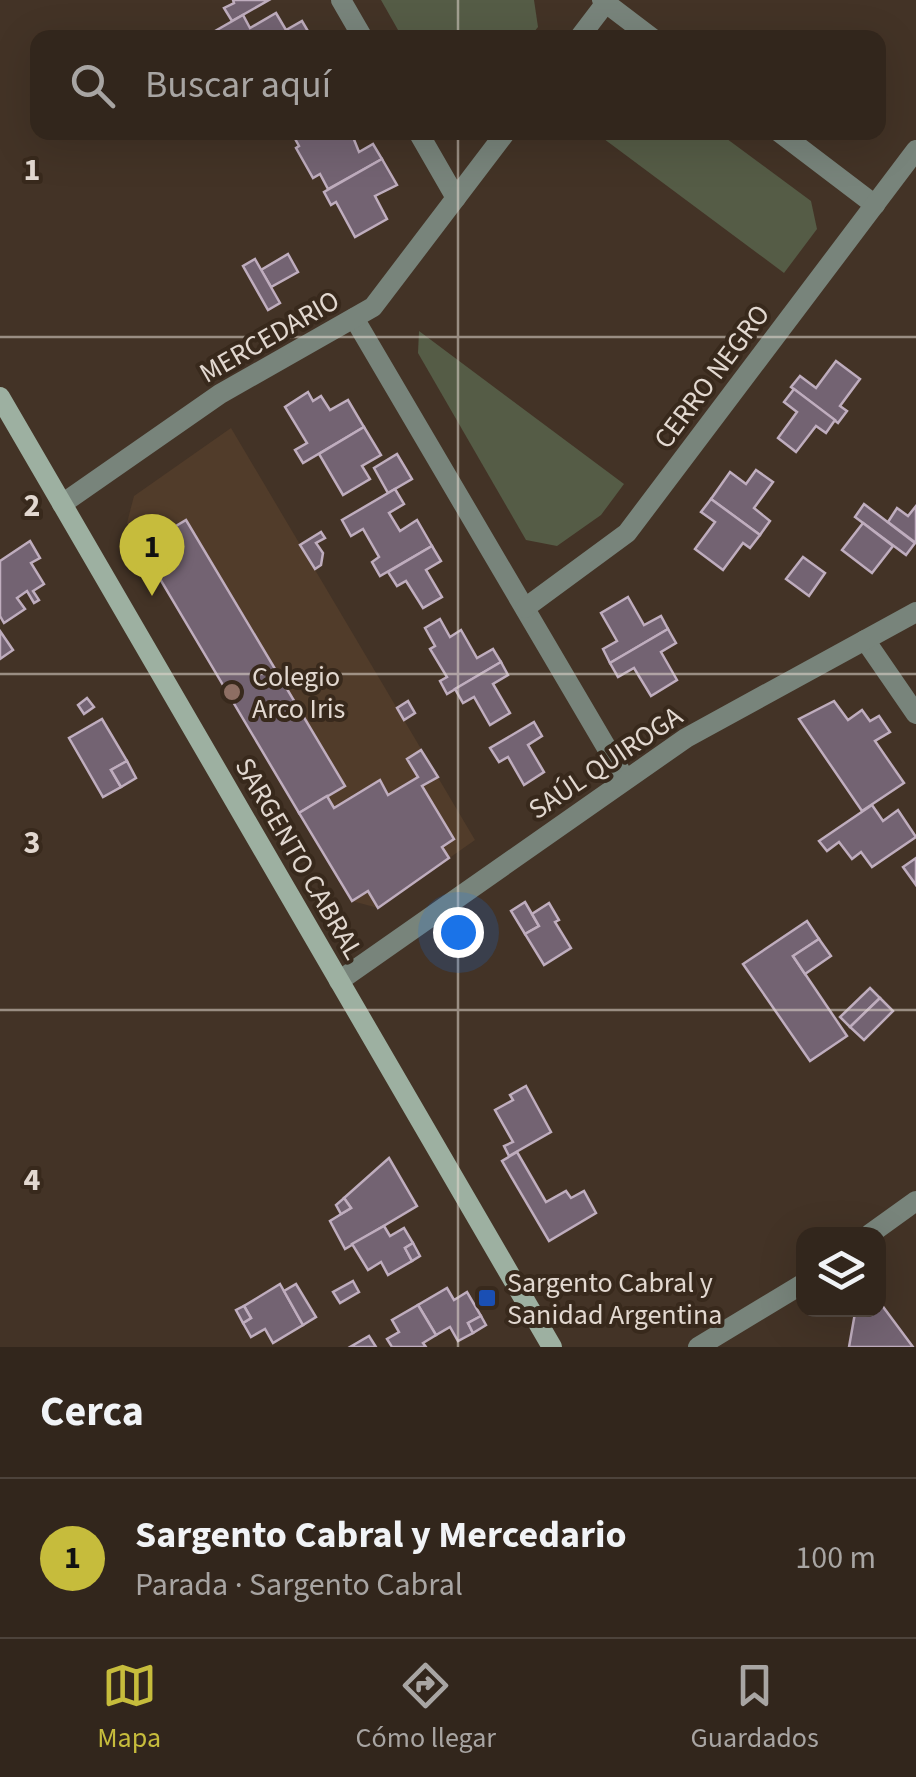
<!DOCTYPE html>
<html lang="es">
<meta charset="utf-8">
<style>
body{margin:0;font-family:"Source Sans 3",sans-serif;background:#3a2e25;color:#f1f3f6}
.controls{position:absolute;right:30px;bottom:30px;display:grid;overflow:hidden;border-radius:20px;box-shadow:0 10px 40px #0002}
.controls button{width:90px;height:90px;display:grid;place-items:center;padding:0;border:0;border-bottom:2px solid #4d433b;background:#32261c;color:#f1f3f6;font:50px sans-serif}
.you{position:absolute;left:458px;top:932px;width:35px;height:35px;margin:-25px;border:8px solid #fff;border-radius:50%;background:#1a73e8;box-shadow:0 0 0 15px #1a73e833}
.badge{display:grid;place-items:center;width:65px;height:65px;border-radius:50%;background:#c6bc3c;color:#111;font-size:32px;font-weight:700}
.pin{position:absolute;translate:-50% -82px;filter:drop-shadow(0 2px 5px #0008)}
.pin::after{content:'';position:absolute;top:52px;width:35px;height:30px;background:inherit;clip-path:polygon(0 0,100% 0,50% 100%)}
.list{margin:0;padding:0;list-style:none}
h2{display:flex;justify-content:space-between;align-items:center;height:130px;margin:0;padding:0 40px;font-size:42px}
h2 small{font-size:32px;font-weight:400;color:#a8a5a3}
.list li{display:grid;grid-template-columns:65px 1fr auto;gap:30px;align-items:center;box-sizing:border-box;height:160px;padding:0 40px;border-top:2px solid #4d433b}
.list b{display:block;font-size:38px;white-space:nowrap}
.list p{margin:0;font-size:32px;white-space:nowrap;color:#a8a5a3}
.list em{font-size:32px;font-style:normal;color:#a8a5a3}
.icon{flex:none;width:55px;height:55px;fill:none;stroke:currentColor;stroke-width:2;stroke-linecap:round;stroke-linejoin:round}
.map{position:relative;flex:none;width:916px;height:1347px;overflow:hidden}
.search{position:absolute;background:#32261c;box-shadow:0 10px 40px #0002;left:30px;right:30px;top:30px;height:110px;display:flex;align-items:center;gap:25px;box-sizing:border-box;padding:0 35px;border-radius:20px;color:#a8a5a3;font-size:38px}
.sheet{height:290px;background:#32261c}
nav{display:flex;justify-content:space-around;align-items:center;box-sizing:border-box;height:140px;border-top:2px solid #4d433b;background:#32261c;font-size:28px;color:#a8a5a3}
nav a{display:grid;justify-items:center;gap:5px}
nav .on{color:#c6bc3c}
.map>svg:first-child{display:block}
</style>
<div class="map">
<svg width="916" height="1347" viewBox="0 0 916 1347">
<rect width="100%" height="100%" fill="#433326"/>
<!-- built -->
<path fill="#513c2a" d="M 231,428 L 475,840 L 378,908 L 352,901 L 127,523 L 134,496 Z"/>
<!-- green -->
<g fill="#555c46">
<path d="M 381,0 L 534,0 L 538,27 L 530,37 L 402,37 Z"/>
<path d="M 596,133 L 719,133 L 811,201 L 817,229 L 784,273 Z"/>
<path d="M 419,331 L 624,484 L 601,515 L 557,546 L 526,540 L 418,353 Z"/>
</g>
<!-- building -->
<g fill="#736372" stroke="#bfadbe" stroke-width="2.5">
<path d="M 233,0 L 269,0 L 232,21 L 224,8 L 234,3 Z"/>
<path d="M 276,13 L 286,30 L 302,21 L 312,38 L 203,38 L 243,15 L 250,28 Z"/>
<path d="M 297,132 L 351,132 L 359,152 L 373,144 L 382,159 L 328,189 L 320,174 L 313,178 L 296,148 L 299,146 L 293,135 Z"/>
<path d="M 382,159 L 397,185 L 375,196 L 387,219 L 355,237 L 336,202 L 331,205 L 324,192 Z"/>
<path d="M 288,254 L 298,272 L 271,287 L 261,270 Z"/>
<path d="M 255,259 L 280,303 L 268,310 L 243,266 Z"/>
<path d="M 836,361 L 860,379 L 840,406 L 847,411 L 838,423 L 791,387 L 800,376 L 816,388 Z"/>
<path d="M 794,389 L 835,420 L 826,433 L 816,426 L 796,452 L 778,438 L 797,412 L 784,402 Z"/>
<path d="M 308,392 L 313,401 L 321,396 L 330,410 L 348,400 L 364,427 L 303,463 L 295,450 L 307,443 L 285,407 Z"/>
<path d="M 364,427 L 381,455 L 362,466 L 370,479 L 343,495 L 319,454 Z"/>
<path d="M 397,454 L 412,479 L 388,493 L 374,468 Z"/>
<path d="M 756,470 L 773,482 L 754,508 L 770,521 L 760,535 L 711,499 L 730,472 L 746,484 Z"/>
<path d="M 395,489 L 404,504 L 389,513 L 400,531 L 417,520 L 432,546 L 380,576 L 372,562 L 379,557 L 363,529 L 351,536 L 342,520 Z"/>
<path d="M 711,499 L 760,535 L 750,548 L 743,543 L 723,570 L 695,549 L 715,522 L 701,512 Z"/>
<path d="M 864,504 L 915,543 L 906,555 L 855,517 Z"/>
<path d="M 916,506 L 916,543 L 888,522 L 897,508 L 908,516 Z"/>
<path d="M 186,520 L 345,786 L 299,813 L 141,547 Z"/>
<path d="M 863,523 L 893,546 L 872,573 L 842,550 Z"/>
<path d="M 321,532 L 325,538 L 316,543 L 323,553 L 321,565 L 315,569 L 300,545 Z"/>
<path d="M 30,541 L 40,558 L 31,563 L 44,584 L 33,591 L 39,600 L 34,603 L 27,591 L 17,598 L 25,609 L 4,623 L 0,616 L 0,561 Z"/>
<path d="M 432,546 L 441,561 L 426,570 L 442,597 L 423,608 L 406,581 L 397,586 L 388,572 Z"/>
<path d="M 803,557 L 825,573 L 809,596 L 786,579 Z"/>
<path d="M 628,597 L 644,625 L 661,616 L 668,629 L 610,663 L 603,649 L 617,641 L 601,613 Z"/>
<path d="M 440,619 L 450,637 L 461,630 L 477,658 L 493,649 L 501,662 L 447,694 L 440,681 L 447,677 L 430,649 L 435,646 L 425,628 Z"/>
<path d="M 668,629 L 676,643 L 661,652 L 677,680 L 651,696 L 634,668 L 618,677 L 610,663 Z"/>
<path d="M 0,631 L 13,650 L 0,659 Z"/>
<path d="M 501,662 L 508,675 L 493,684 L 510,713 L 490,725 L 474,697 L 463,703 L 455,689 Z"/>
<path d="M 87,698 L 94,707 L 84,714 L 78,705 Z"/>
<path d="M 408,701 L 415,713 L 404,720 L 397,708 Z"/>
<path d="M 834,701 L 848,720 L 862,710 L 870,721 L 879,716 L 890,732 L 875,741 L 904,783 L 862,811 L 799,719 Z"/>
<path d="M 102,719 L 127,761 L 111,770 L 121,787 L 103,797 L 69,738 Z"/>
<path d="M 534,722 L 542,736 L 528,745 L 544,772 L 524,785 L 508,757 L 499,762 L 490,748 Z"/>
<path d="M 421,750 L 438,777 L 422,786 L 454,839 L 442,847 L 449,858 L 378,908 L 368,891 L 352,901 L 299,813 L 327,796 L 334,808 L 380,780 L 388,795 L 418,777 L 407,759 Z"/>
<path d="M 127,761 L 136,778 L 121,787 L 111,770 Z"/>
<path d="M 872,805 L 883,821 L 898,810 L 916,837 L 872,867 L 861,852 L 852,859 L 839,842 L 827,851 L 819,841 Z"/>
<path d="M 916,858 L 916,885 L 903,867 Z"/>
<path d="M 525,902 L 539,926 L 525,934 L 511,911 Z"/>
<path d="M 549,903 L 559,920 L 555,922 L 571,948 L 544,965 L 525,934 L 539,926 L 532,914 Z"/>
<path d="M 807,921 L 819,939 L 793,956 L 847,1036 L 810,1061 L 743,964 Z"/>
<path d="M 819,939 L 831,956 L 805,974 L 793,956 Z"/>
<path d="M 870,988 L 880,998 L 850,1027 L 840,1017 Z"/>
<path d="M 880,998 L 893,1011 L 864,1040 L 850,1027 Z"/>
<path d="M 526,1086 L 551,1132 L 509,1156 L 504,1146 L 513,1142 L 495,1110 L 513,1100 L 510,1095 Z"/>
<path d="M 517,1152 L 546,1202 L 566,1191 L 571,1198 L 584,1191 L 596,1213 L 549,1241 L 502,1161 Z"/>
<path d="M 389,1158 L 417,1206 L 345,1249 L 330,1221 L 351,1208 L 344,1198 Z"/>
<path d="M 344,1198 L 351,1208 L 341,1214 L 336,1205 Z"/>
<path d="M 384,1226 L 390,1236 L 404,1228 L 413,1243 L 405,1248 L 412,1261 L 388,1275 L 381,1262 L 368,1270 L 352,1244 Z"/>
<path d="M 413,1243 L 420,1256 L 412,1261 L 405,1248 Z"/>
<path d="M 353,1281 L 359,1292 L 340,1303 L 333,1292 Z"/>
<path d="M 280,1284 L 303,1325 L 273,1343 L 265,1329 L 251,1337 L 243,1323 L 251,1318 L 244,1306 Z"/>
<path d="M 296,1284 L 316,1317 L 303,1325 L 284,1291 Z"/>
<path d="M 447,1288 L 454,1300 L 467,1292 L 481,1316 L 468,1323 L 473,1333 L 458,1341 L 450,1327 L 436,1335 L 418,1305 Z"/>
<path d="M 881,1304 L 913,1347 L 849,1347 L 855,1313 L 866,1315 L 878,1310 Z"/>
<path d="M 418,1305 L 436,1335 L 423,1343 L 426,1347 L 392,1347 L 387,1339 L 399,1332 L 392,1320 Z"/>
<path d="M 244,1306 L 251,1318 L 243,1323 L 236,1310 Z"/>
<path d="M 481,1316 L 486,1325 L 473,1333 L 468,1323 Z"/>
<path d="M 369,1336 L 376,1347 L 350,1347 Z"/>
</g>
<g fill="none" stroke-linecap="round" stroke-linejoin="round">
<!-- street -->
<g stroke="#78847b" stroke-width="20">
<path d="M 341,0 L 363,38"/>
<path d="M 602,0 L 652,38"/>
<path d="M 579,38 L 608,0"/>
<path d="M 418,132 L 456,198"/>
<path d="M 779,132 L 875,205"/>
<path d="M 354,318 L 625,779"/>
<path d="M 62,504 L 220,394 L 373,307 L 506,132"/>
<path d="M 525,608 L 627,533 L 916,150"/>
<path d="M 865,640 L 916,714"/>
<path d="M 339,981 L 686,738 L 916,612"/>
<path d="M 870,1234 L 916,1201"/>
<path d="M 698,1347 L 804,1283"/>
</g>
<!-- secondary -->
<path stroke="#9db0a1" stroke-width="20" d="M 0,397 L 552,1347"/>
</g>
<!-- grid -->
<path fill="none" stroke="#e2d8d0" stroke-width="2.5" stroke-opacity="0.55" d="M 458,0 L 458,38M 458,132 L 458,1347M 0,337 L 916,337M 0,674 L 916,674M 0,1010 L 916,1010"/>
<!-- markers -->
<circle fill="#8d6e63" stroke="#38291c" stroke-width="4" cx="232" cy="692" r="10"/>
<rect fill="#1a4fb4" stroke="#38291c" stroke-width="4" x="477" y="1288" width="20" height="20" rx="5"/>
<g text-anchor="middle" stroke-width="8" stroke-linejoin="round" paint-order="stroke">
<!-- street labels -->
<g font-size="28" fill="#e2d8d0" stroke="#38291c">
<text transform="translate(269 336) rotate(-30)" y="10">MERCEDARIO</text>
<text transform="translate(711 376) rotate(-53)" y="10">CERRO NEGRO</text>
<text transform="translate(605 762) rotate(-34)" y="10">SAÚL QUIROGA</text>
<text transform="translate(300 858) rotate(60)" y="10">SARGENTO CABRAL</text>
</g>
<!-- poi labels -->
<g font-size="28" fill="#e2d8d0" stroke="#38291c" text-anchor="start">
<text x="252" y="686">Colegio<tspan x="252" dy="32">Arco Iris</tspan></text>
<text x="507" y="1292">Sargento Cabral y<tspan x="507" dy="32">Sanidad Argentina</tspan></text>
</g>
</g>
<g font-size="32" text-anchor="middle" font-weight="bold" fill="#e2d8d0" stroke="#38291c" stroke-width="8" stroke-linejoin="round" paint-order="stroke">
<text x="32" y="180">1</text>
<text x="32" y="516">2</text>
<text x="32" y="853">3</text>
<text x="32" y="1190">4</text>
</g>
</svg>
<div class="controls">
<button><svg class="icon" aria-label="layers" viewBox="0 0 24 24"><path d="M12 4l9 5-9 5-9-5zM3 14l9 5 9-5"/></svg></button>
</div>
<div class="you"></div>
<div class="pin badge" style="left:152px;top:596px">1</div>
<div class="search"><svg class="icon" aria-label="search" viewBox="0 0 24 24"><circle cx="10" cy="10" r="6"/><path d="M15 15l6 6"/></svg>Buscar aquí</div>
</div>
<section class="sheet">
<h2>Cerca<small></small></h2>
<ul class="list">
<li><span class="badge">1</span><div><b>Sargento Cabral y Mercedario</b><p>Parada · Sargento Cabral</p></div><em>100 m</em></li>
</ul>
</section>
<nav>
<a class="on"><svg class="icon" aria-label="map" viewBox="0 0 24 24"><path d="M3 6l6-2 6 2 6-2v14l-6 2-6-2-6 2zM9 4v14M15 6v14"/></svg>Mapa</a>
<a><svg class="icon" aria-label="directions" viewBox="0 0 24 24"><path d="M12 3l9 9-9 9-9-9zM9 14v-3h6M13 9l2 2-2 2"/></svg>Cómo llegar</a>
<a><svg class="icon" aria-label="saved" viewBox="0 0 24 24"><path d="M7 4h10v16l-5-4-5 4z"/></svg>Guardados</a>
</nav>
